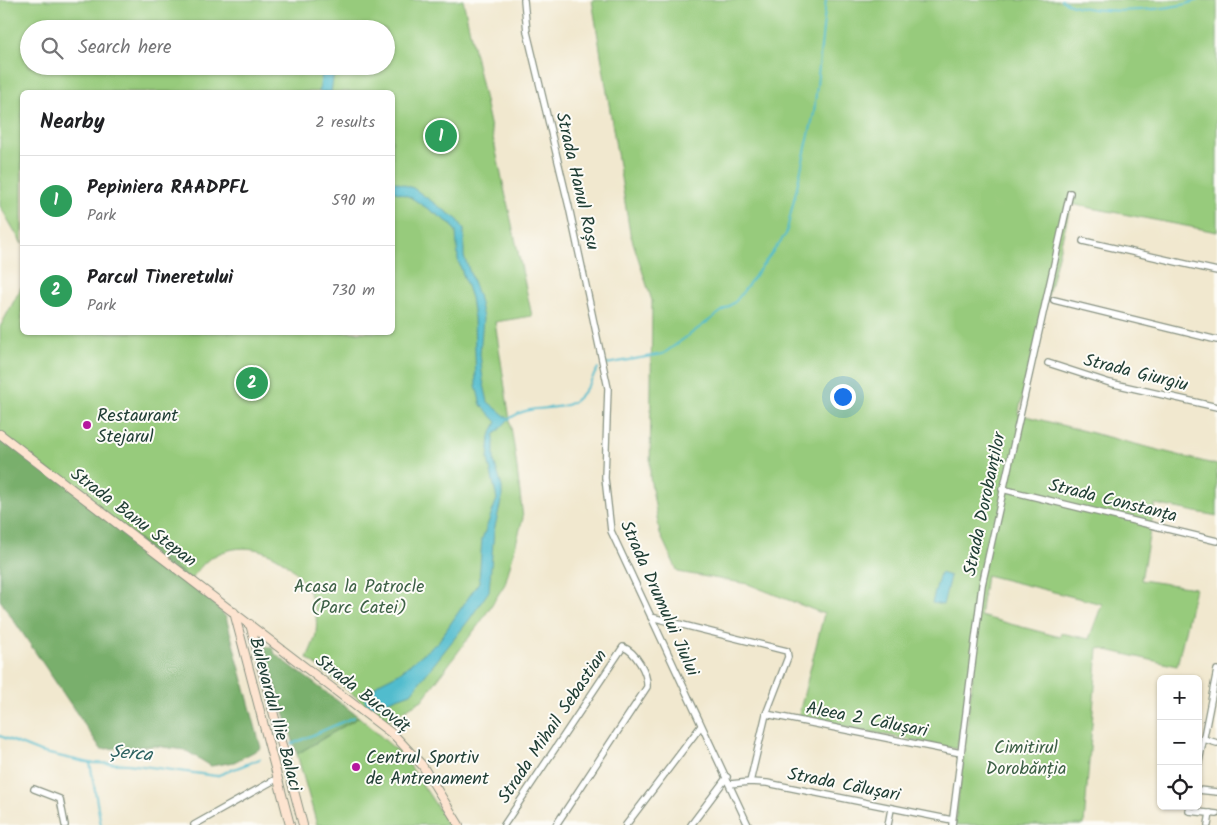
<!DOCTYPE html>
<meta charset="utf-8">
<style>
body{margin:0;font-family:Kalam,sans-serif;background:#f2f2f2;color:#202124}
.controls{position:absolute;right:15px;bottom:15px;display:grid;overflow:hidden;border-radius:8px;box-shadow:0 1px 4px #0004}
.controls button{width:45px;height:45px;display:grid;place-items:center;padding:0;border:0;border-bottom:1px solid #e0e0e0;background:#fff;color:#202124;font:25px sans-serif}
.you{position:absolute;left:842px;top:396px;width:18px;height:18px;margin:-12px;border:4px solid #fff;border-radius:50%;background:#1a73e8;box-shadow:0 0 0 8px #1a73e833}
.badge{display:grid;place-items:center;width:32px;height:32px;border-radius:50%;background:#1a73e8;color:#fff;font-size:16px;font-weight:700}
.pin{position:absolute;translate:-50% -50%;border:2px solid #fff;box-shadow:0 1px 5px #0006}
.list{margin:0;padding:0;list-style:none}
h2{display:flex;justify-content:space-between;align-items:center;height:65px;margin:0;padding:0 20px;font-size:21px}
h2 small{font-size:16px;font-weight:400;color:#757577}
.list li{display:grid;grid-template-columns:32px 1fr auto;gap:15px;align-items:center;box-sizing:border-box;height:90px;padding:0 20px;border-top:1px solid #e0e0e0}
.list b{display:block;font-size:19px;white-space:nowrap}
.list p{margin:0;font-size:16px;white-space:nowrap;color:#757577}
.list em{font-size:16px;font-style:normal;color:#757577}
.icon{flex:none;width:28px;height:28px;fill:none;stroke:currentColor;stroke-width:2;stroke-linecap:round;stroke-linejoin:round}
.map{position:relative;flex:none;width:1217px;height:825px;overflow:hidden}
.search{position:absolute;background:#fff;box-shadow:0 1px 4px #0004;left:20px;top:20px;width:375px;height:55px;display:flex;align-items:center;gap:12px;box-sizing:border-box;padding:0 18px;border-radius:28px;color:#757577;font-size:19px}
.panel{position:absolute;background:#fff;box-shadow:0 1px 4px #0004;left:20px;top:90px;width:375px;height:245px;border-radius:8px}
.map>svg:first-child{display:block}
</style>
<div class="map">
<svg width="1217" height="825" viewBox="0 0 1217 825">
<rect width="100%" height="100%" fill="#fdfcf7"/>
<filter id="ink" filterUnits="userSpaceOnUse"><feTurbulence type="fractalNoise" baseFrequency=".02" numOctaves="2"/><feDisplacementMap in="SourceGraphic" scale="10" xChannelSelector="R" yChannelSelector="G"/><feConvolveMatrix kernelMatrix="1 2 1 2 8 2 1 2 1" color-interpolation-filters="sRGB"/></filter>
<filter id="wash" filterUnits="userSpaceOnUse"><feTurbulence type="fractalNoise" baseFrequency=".0096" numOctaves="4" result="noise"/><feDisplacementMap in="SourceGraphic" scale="20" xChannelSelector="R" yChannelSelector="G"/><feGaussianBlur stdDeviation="1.12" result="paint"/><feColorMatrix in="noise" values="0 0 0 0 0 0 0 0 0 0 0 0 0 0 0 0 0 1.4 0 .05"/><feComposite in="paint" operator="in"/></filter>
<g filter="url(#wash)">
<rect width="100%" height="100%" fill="#f1e8cf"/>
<!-- green -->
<g fill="#97cb7c" stroke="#5b8458" fill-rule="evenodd">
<path d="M 0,0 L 463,0 L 532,316 L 495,322 L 515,453 L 523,518 L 505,584 L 482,620 L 422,700 L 388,720 L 373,716 L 360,700 L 307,658 C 310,650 315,641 316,633 C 323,577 260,525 209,559 C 202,564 197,572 191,579 L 0,434 L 0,327 L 22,286 L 22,332 L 392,332 L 392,92 L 22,92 L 22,244 L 0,206 ZM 29,29 L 386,29 L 386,66 L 29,66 Z"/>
<path d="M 592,0 L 1217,0 L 1217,232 L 1071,204 L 1018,414 L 1217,465 L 1217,516 L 1155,504 L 1141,580 L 1195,588 L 1177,666 L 1098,648 L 1084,825 L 955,825 L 978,631 L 957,749 L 798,718 L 824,614 L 748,584 L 678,572 L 660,534 L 650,477 L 652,301 L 630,233 ZM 986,575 L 1102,604 L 1089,639 L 1061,633 L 1060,637 L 980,616 Z"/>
<path d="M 359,717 L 405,758 L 449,825 L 317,825 L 297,754 Z"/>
</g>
<!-- forest -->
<g fill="#79af6c" stroke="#4c7650">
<path d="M 0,434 L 191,579 L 226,617 L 261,748 L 234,762 L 211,766 L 185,750 L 156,746 L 101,749 L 0,600 Z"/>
<path d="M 264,646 L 273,648 L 275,654 L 359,717 L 297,754 Z"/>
</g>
<!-- water -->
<g fill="#51bccd" stroke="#387c80">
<path d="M 323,66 L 335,66 L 331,92 L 319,92 Z"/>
<path d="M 393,181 L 413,188 L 458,220 L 464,229 L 464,256 L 478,295 L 483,318 L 480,354 L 483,380 L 488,402 L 509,419 L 494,435 L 494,461 L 502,487 L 502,497 L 494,531 L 489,591 L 469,620 L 411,693 L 372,707 L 367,704 L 364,699 L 379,683 L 399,673 L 438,642 L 479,582 L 482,539 L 497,499 L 488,459 L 490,436 L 497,422 L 481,405 L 476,385 L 474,318 L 471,298 L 458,260 L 456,232 L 451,224 L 410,197 L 393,191 Z"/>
<path d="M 940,573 L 950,576 L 943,605 L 932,603 Z"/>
</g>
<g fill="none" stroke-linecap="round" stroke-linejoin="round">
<!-- stream -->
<g stroke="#51bccd" stroke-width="2">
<path d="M 1061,0 C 1092,17 1167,11 1199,0"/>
<path d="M 606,364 L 663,354 L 736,301 L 786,234 L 814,113 L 826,0"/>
<path d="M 509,419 C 532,403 549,412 569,404 C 583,398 591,380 598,368"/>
<path d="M 0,736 L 40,752 L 90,763 L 128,764 L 216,776 L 260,759"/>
<path d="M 292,744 L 354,717"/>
<path d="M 90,763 L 101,825"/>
</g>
</g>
</g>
<g filter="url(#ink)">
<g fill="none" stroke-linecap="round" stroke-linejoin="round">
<defs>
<g id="street">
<path d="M 524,0 L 527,32 L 569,207 L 608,388 L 605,478 L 611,531 L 748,825"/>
<path d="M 1083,241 L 1217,271"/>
<path d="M 1054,300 L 1217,340"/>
<path d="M 1048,363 L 1110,383 L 1217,407"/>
<path d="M 1002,489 L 1217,541"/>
<path d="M 651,617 L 787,651 L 788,657 L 766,714 L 750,782"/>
<path d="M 766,714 L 961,753"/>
<path d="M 1204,739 L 1217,743"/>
<path d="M 1198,767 L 1217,670"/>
<path d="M 730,784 L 750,782 L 767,783 L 952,820"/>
<path d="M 34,789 L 60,799 L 65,825"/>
<path d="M 1198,790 L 1217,792"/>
<path d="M 1190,806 L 1189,811 L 1217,814"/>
<path d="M 194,825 L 278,778"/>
<path d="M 504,825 L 623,647 C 636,652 648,673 647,687 L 556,825"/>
<path d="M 626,825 L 701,726"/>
<path d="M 691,825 L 727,777"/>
<path d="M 888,825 L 891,809"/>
<path d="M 952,825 L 982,585 L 1070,193"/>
<path d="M 1208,825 L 1210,813"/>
</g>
<g id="secondary">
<path d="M 0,434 L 395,736 L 422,765 L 459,825"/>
<path d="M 234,612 L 290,825"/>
<path d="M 250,624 L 303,825"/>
</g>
</defs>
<!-- street casing -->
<use href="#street" stroke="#889282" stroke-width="8"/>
<!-- secondary casing -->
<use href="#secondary" stroke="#889282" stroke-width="10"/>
<!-- street -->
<use href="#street" stroke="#fff" stroke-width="5.5"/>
<!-- secondary -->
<use href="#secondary" stroke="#fde4d0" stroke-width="8"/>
</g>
</g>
<!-- markers -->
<g fill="#b5179e" stroke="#fdfcf7" stroke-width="2">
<circle cx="87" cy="425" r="5"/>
<circle cx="356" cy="767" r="5"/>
</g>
<g text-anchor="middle" stroke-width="4" stroke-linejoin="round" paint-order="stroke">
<!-- street labels -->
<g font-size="18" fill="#1f3d34" stroke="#fdfcf7">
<text transform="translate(578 181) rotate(77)" y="6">Strada Hanul Roșu</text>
<text transform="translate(1136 372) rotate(14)" y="6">Strada Giurgiu</text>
<text transform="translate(1113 500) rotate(14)" y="6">Strada Constanța</text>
<text transform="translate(984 504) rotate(-78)" y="6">Strada Dorobanților</text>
<text transform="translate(134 517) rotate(37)" y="6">Strada Banu Stepan</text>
<text transform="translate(660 598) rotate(66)" y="6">Strada Drumului Jiului</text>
<text transform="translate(363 693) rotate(38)" y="6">Strada Bucovăț</text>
<text transform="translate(276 714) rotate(75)" y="6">Bulevardul Ilie Balaci</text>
<text transform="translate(867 719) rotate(11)" y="6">Aleea 2 Călușari</text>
<text transform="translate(552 726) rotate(-56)" y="6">Strada Mihail Sebastian</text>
<text transform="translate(844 784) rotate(11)" y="6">Strada Călușari</text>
</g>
<!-- poi labels -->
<g font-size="18" fill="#1f3d34" stroke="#fdfcf7" text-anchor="start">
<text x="97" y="421">Restaurant<tspan x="97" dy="21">Stejarul</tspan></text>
<text x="366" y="763">Centrul Sportiv<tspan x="366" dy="21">de Antrenament</tspan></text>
</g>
<!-- park labels -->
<g font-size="18" fill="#3d6046" stroke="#fdfcf7">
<text x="359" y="592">Acasa la Patrocle<tspan x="359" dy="21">(Parc Catei)</tspan></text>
<text x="1026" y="753">Cimitirul<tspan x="1026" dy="21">Dorobănția</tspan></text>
</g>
<!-- water labels -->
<g font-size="19" font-style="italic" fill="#2e6362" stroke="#fdfcf7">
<text transform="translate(131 752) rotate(5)" y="7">Șerca</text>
</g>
</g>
</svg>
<div class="controls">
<button>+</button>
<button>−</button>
<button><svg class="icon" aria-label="locate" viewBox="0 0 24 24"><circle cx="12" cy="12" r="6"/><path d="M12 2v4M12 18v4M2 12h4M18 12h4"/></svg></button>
</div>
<div class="you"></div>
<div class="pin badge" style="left:441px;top:136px;background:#2e9e5b">1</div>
<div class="pin badge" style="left:252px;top:383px;background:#2e9e5b">2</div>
<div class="search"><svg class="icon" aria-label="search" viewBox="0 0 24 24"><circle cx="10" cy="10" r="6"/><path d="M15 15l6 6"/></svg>Search here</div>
<section class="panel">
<h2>Nearby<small>2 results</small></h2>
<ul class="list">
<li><span class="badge" style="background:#2e9e5b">1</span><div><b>Pepiniera RAADPFL</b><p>Park</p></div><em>590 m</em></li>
<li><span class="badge" style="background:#2e9e5b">2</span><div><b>Parcul Tineretului</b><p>Park</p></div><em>730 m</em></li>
</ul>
</section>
</div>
